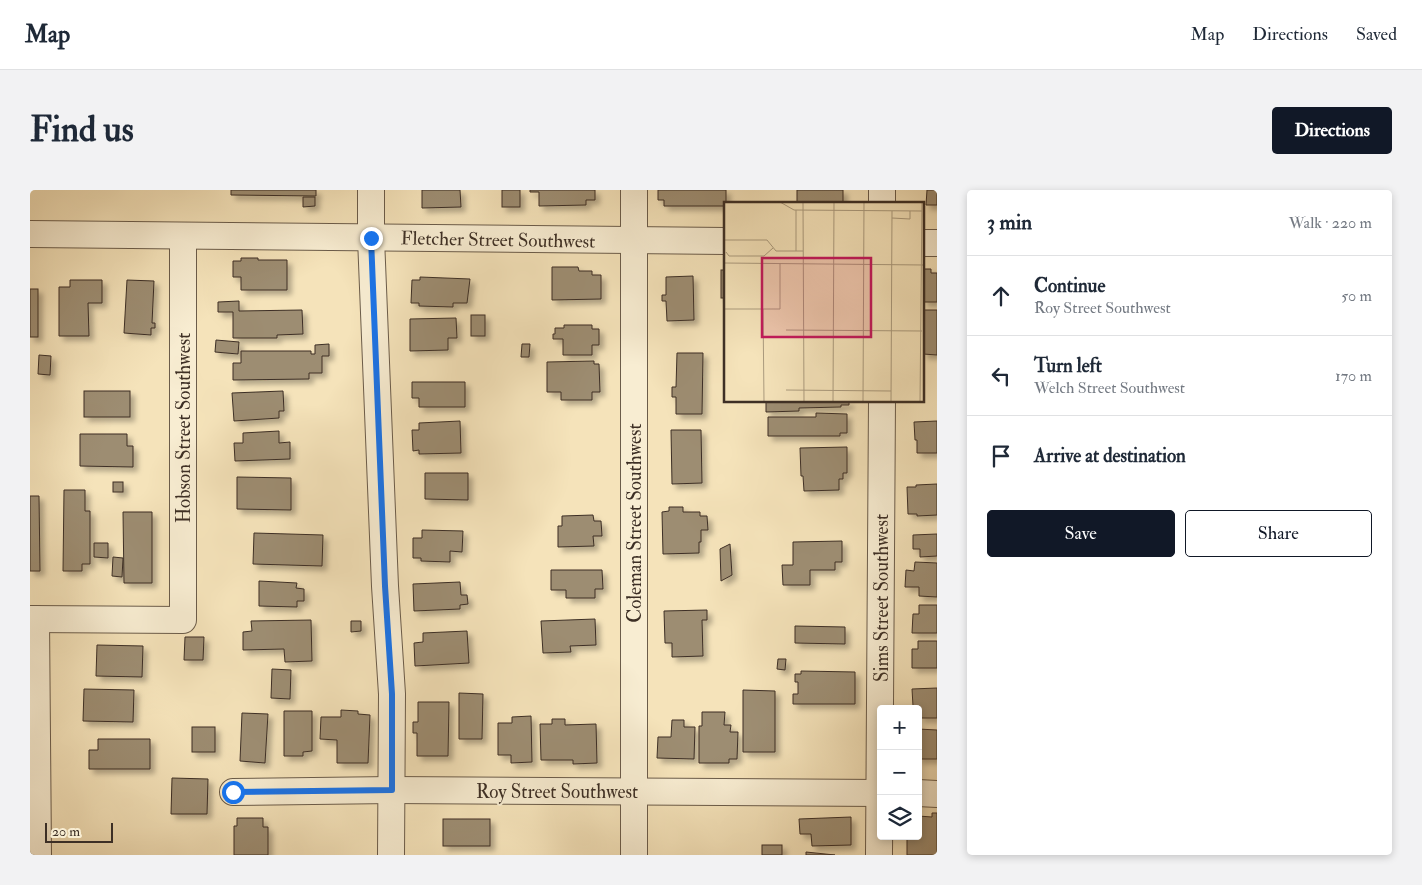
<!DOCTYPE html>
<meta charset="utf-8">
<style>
body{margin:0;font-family:"IM FELL Double Pica",serif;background:#f2f2f3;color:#1f2937}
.controls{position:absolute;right:15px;bottom:15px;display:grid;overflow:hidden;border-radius:5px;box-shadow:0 2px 8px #0003}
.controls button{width:45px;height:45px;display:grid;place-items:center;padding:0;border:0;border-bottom:1px solid #e0e1e3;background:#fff;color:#1f2937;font:25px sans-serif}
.scale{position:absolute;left:15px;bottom:12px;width:68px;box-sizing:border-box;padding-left:5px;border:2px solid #3d2f25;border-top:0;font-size:14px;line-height:18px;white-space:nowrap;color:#3d2f25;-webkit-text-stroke:4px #f8edd2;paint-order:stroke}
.stop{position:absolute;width:15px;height:15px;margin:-11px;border:4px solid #1a73e8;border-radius:50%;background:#fff}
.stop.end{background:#1a73e8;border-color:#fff;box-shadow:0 1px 5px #0008}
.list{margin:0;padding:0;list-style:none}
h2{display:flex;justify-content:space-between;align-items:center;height:65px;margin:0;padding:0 20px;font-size:21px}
h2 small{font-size:16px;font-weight:400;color:#747a83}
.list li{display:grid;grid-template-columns:32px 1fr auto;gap:15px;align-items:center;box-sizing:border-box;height:80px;padding:0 20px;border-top:1px solid #e0e1e3}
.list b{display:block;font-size:19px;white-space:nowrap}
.list p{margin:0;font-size:16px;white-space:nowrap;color:#747a83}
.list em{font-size:16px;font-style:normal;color:#747a83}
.actions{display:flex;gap:10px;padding:15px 20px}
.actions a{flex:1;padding:11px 0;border:1px solid #111827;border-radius:5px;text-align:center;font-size:18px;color:#111827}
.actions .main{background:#111827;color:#fff}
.icon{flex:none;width:28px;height:28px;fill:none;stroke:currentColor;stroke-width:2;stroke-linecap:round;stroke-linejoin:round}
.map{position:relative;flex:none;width:907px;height:665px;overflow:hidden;border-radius:5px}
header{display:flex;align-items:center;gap:30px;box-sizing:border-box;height:70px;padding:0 25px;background:#fff;border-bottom:1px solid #e0e1e3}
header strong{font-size:24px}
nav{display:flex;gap:28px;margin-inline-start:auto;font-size:18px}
.intro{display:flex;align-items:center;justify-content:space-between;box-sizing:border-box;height:120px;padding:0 30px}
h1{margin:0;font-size:35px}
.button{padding:12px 22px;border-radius:5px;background:#111827;color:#fff;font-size:18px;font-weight:700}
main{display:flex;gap:30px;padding:0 30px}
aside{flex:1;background:#fff;border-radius:5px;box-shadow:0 2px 8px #0003}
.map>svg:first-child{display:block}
</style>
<header>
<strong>Map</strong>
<nav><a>Map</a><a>Directions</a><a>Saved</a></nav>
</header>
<div class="intro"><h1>Find us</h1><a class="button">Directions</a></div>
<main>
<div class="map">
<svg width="907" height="665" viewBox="0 0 907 665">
<defs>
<filter id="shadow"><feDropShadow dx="4.5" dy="4.5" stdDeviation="2.5" flood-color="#0004"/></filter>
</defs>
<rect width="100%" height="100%" fill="#f5e3ba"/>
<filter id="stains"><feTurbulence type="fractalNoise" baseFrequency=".004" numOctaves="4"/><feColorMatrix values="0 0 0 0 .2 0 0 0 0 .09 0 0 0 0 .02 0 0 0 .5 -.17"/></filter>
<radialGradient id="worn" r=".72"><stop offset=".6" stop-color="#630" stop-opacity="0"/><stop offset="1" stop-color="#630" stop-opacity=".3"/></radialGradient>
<!-- building -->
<g fill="#9d8d72" stroke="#3d2f25" filter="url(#shadow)">
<path d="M 201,0 L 286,0 L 286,6 L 201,5 Z"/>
<path d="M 392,0 L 430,0 L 431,17 L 392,18 Z"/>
<rect x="472" y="0" width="18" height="17"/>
<path d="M 500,0 L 565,0 L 565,10 L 556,10 L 556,15 L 509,16 L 509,2 L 500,2 Z"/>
<path d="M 628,0 L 696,0 L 696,16 L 634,16 L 634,10 L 628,10 Z"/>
<rect x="767" y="0" width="46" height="14"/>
<path d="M 897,0 L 907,0 L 907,15 L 896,15 Z"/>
<path d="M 273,7 L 285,7 L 285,16 L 273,17 Z"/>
<path d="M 211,68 L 228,68 L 228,70 L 257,70 L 257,100 L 211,100 L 211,87 L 203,87 L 203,71 L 211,71 Z"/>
<path d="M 522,77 L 548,77 L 549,81 L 562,81 L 562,85 L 571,85 L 571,109 L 522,110 Z"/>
<path d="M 893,79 L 901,79 L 901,83 L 907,83 L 907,112 L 893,112 Z"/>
<rect x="691" y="80" width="5" height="28"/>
<path d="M 663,86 L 664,130 L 637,131 L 636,111 L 632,111 L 632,105 L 636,105 L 636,87 Z"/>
<path d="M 390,87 L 440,89 L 437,113 L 423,113 L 423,117 L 389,116 L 389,113 L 381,113 L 382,90 L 390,90 Z"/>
<path d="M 40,90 L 72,90 L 72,113 L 58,113 L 59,146 L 29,146 L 29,97 L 40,97 Z"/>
<path d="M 97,90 L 124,91 L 122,133 L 125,133 L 125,138 L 121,138 L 121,145 L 94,143 Z"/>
<rect x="0" y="99" width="8" height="48"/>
<path d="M 209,111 L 209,121 L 272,120 L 273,144 L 247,145 L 247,148 L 203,148 L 203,122 L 188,122 L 188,112 Z"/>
<path d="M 893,120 L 907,120 L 907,165 L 893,164 Z"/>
<rect x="441" y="125" width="14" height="21"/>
<path d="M 426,128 L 427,148 L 418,148 L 418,160 L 380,161 L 380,129 Z"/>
<path d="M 534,135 L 562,135 L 562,139 L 569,139 L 569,155 L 562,155 L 562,165 L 533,165 L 533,149 L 523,149 L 523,144 L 525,144 L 525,138 L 534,138 Z"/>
<path d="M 186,150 L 209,152 L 208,164 L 185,162 Z"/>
<path d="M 299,154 L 299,166 L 292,166 L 292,183 L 279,183 L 279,189 L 203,190 L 203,173 L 211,173 L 211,161 L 281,161 L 281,164 L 285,164 L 285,155 Z"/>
<path d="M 492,154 L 500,154 L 499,167 L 491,167 Z"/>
<path d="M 647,163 L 673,163 L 672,224 L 646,224 L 646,207 L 642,207 L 642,197 L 646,197 Z"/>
<path d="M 9,165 L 21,166 L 20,185 L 8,184 Z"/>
<path d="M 564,171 L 564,174 L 569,174 L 570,202 L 562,202 L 562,210 L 531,210 L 531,202 L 517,202 L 517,172 Z"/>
<path d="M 382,192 L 435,192 L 435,217 L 389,217 L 389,208 L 382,208 Z"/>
<rect x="54" y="201" width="46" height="26"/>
<path d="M 253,201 L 254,221 L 249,221 L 249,228 L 204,231 L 202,203 Z"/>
<path d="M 736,211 L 819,211 L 819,215 L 811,215 L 811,217 L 769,218 L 769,221 L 736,222 Z"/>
<path d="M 786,223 L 817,224 L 817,243 L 810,243 L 810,246 L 738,246 L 738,227 L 786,227 Z"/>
<path d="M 430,231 L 431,263 L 389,264 L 389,260 L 383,261 L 382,240 L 389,240 L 389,233 Z"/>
<path d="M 907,231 L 907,263 L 887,263 L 887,250 L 885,250 L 884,232 Z"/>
<path d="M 641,240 L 671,240 L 672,293 L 642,294 Z"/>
<path d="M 249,241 L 249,253 L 260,252 L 260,269 L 205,271 L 204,253 L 213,253 L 213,243 Z"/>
<path d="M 50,244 L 97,244 L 97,256 L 103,256 L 103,277 L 50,276 Z"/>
<path d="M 817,257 L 817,283 L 813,283 L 813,289 L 809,289 L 809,300 L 774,301 L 773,286 L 771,286 L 770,258 Z"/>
<path d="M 395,283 L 438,283 L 438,310 L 395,309 Z"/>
<path d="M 207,287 L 261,288 L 261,320 L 207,319 Z"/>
<rect x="83" y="292" width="10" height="10"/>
<path d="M 907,294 L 907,325 L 887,326 L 887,324 L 878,324 L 877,297 L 886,297 L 886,295 Z"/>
<path d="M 34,300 L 55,300 L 55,321 L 60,321 L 60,374 L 52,374 L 52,381 L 33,381 Z"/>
<path d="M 0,306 L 9,306 L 10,381 L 0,381 Z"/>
<path d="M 639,317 L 653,317 L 653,322 L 670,322 L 670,326 L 677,326 L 678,340 L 671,340 L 671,352 L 669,352 L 669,363 L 633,364 L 632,322 L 639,321 Z"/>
<path d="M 93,322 L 122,322 L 122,393 L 94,393 Z"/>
<path d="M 563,325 L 564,331 L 571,331 L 572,346 L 563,346 L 564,356 L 528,357 L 528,336 L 532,336 L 532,326 Z"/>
<path d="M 392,340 L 433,341 L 432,362 L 420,361 L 420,372 L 391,371 L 391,368 L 383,368 L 383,348 L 392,348 Z"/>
<path d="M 224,343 L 293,345 L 292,376 L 223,374 Z"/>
<path d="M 907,344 L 907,366 L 890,367 L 890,359 L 883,359 L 883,345 Z"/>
<path d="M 812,351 L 812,372 L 805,372 L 805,380 L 780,380 L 780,395 L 753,395 L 752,375 L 763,375 L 763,352 Z"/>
<path d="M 64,353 L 78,353 L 78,368 L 64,367 Z"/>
<path d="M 700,354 L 702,385 L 691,391 L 690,359 Z"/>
<path d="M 83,367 L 93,368 L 92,387 L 82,386 Z"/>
<path d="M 885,372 L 907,373 L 907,407 L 889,406 L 889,397 L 875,397 L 876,380 L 884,381 Z"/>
<path d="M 521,380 L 572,380 L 573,399 L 565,399 L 565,408 L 536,408 L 536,400 L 521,400 Z"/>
<path d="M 229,391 L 267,393 L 266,398 L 274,399 L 274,411 L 267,411 L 267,417 L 229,416 Z"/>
<path d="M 430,392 L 431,405 L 437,405 L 438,414 L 430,415 L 430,419 L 384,421 L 383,394 Z"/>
<path d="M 889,415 L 907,415 L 907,443 L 882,443 L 883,424 L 889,424 Z"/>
<path d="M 677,420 L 677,430 L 672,430 L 673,466 L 642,467 L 642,453 L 635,453 L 634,421 Z"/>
<path d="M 565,429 L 566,455 L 540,456 L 541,462 L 513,463 L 511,431 Z"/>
<path d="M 281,430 L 282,471 L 255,472 L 254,459 L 213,460 L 213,442 L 222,441 L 221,431 Z"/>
<path d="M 321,431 L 331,431 L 331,441 L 321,442 Z"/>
<path d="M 765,436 L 815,437 L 815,454 L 765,453 Z"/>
<path d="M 437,441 L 439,473 L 385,476 L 384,453 L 393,452 L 393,443 Z"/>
<path d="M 155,447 L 174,447 L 173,470 L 154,470 Z"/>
<path d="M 888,451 L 907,451 L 907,478 L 882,478 L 882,459 L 888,459 Z"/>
<path d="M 67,455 L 113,456 L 112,487 L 66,486 Z"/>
<path d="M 748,469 L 756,469 L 755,480 L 747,479 Z"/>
<path d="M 242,479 L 261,480 L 260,509 L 241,508 Z"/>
<path d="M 771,481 L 825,482 L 825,514 L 763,514 L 763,504 L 768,504 L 768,492 L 765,492 L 765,484 L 771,484 Z"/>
<path d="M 907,498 L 907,528 L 890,528 L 890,516 L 883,516 L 882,499 Z"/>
<path d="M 54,499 L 104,500 L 103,532 L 53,531 Z"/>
<path d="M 713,500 L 745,501 L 745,562 L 713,562 Z"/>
<path d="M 429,503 L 453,504 L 452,549 L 429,549 Z"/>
<path d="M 388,512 L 419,512 L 418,566 L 387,566 L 387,543 L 383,543 L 383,532 L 388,532 Z"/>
<path d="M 311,520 L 328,521 L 328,524 L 340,525 L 338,573 L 307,573 L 307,550 L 290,549 L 291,527 L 311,527 Z"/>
<path d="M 254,521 L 282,521 L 282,561 L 273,562 L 273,566 L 254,566 Z"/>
<path d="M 672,522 L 695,522 L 694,535 L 701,535 L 700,542 L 708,542 L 707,569 L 699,569 L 699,573 L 669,573 L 669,536 L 672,536 Z"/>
<path d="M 212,523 L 238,524 L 235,573 L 210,571 Z"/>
<path d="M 501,526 L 502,572 L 481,573 L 481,565 L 468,565 L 468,533 L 482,533 L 482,527 Z"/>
<path d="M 522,529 L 535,529 L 535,535 L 566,534 L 567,573 L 543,574 L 543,570 L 511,570 L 510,534 L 522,534 Z"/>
<path d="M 642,530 L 654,530 L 654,537 L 665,537 L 664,569 L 627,568 L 628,547 L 641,547 Z"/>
<rect x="162" y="537" width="23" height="25"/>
<path d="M 888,539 L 907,540 L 907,569 L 888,569 Z"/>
<path d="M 68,549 L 120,549 L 120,579 L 59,579 L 59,560 L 68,560 Z"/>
<path d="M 142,588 L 178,589 L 177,624 L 141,624 Z"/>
<path d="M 902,623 L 907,623 L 907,665 L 877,665 L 877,646 L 888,646 L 888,626 L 902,627 Z"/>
<path d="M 821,627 L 821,655 L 782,656 L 781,644 L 770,644 L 769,629 Z"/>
<path d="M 207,628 L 233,628 L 233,637 L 238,637 L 238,665 L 204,665 L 204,636 L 207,636 Z"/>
<rect x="413" y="629" width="47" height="27"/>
<rect x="732" y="655" width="20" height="10"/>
<path d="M 776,662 L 805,665 L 776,665 Z"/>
</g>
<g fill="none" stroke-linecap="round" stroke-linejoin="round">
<defs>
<g id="minor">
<path d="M 341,0 L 341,48 L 355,396 L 362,504 L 361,665"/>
<path d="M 604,0 L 604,665"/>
<path d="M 852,0 L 852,14"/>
<path d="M 0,44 L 696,51"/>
<path d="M 893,53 L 907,53"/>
<path d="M 0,429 L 153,430 L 153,46"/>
<path d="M 6,429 L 8,665"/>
<path d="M 203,602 L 362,600 L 851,603"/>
<path d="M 888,603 L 907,604"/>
<path d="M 849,665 L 852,211"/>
</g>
</defs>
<!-- minor casing -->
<use href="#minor" stroke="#6b5c4a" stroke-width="28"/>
<!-- minor -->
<use href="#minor" stroke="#f8edd2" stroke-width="26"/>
</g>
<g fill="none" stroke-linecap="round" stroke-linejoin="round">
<!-- route -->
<path stroke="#1a73e8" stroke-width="6" d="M 203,602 L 362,600 L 362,504 L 355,396 L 341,48"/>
</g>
<g text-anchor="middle" stroke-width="4" stroke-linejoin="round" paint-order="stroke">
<!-- street labels -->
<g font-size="19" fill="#3d2f25" stroke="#f8edd2">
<text transform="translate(468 49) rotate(1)" y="7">Fletcher Street Southwest</text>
<text transform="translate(153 238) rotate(-90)" y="7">Hobson Street Southwest</text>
<text transform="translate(604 333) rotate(-90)" y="7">Coleman Street Southwest</text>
<text transform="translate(851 408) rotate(-90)" y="7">Sims Street Southwest</text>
<text x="527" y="608">Roy Street Southwest</text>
</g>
</g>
<!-- overview -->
<g transform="translate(694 12)">
<rect width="200" height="200" fill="#f5e3ba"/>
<path fill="none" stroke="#ab9b7e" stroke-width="1" d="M 56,0 L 70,8 L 198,9M 79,0 L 80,200M 72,8 L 72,49M 168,16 L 186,17 L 186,9M 0,38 L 43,38 L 52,49 L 79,49M 2,50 L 5,54 L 40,54 L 49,46M 0,61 L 200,63M 0,107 L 56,107 L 56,61M 39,107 L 40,200M 62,128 L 198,129M 62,188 L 167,189M 109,200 L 110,0M 139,200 L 140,0M 167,200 L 168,9M 196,200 L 198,0"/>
<path fill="#c2185b" fill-opacity="0.15" stroke="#c2185b" stroke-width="2.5" d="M 38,56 L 147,56 L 147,135 L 38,135 Z"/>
<rect width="200" height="200" fill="none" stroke="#3d2f25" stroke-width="2.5"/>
</g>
<rect width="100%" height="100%" filter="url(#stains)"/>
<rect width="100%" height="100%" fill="url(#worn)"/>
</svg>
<div class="controls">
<button>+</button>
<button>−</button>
<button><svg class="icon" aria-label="layers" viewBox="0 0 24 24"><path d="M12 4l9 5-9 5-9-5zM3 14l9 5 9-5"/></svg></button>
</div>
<div class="scale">20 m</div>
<div class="stop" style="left:203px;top:602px"></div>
<div class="stop end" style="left:341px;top:48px"></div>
</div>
<aside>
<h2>3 min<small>Walk · 220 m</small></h2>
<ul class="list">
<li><svg class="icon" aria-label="ahead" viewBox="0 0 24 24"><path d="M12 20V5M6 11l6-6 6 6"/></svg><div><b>Continue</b><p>Roy Street Southwest</p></div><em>50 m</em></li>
<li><svg class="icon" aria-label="left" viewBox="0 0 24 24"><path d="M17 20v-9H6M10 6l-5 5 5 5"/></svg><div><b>Turn left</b><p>Welch Street Southwest</p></div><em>170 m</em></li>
<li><svg class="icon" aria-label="arrive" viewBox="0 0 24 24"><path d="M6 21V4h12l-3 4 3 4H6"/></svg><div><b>Arrive at destination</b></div></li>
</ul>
<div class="actions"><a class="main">Save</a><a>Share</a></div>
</aside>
</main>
